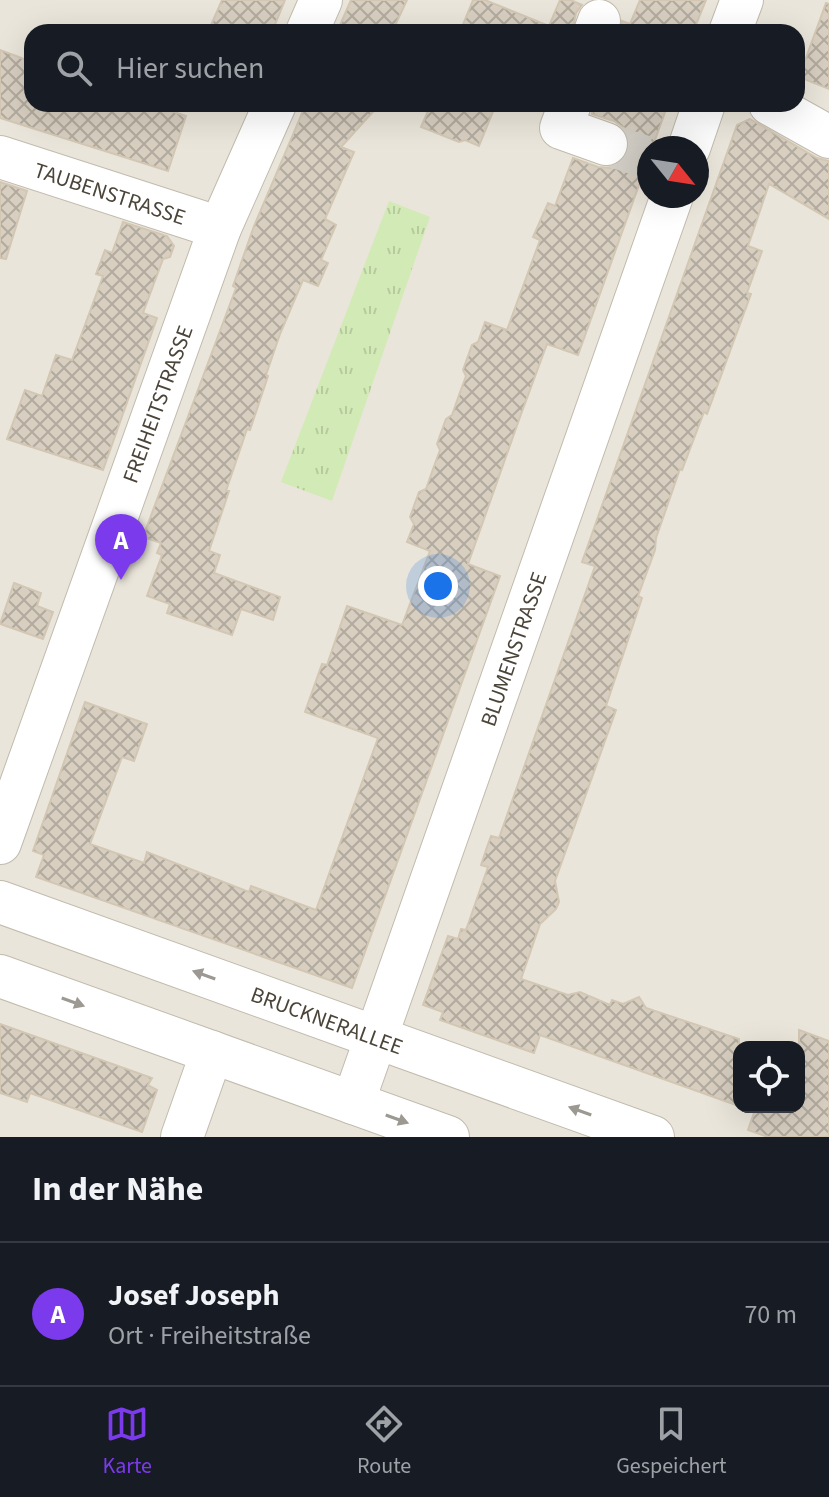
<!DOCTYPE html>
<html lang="de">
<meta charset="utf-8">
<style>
body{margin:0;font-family:"Source Sans 3",sans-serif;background:#20242c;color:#f1f3f6}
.controls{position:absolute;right:24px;bottom:24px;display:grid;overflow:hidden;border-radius:16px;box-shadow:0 8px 32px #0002}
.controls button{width:72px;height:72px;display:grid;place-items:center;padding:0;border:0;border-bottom:2px solid #363941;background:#171b24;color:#f1f3f6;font:40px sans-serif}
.compass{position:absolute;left:637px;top:136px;width:72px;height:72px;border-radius:50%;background:#171b24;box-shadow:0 8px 32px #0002;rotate:120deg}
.you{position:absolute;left:438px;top:586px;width:28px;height:28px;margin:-20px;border:6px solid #fff;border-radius:50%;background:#1a73e8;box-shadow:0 0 0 12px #1a73e833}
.badge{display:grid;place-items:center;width:52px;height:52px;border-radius:50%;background:#7c3aed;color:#fff;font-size:26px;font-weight:700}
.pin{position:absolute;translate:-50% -66px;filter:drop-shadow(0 2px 4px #0008)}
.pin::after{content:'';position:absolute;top:42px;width:28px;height:24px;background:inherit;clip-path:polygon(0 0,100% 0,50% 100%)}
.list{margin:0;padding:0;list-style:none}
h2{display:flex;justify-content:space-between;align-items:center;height:104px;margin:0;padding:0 32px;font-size:34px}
h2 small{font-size:26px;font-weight:400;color:#9ea1a6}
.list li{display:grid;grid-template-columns:52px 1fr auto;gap:24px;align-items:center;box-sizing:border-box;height:144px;padding:0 32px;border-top:2px solid #363941}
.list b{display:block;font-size:30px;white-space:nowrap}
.list p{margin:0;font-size:26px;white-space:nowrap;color:#9ea1a6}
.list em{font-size:26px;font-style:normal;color:#9ea1a6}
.icon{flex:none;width:44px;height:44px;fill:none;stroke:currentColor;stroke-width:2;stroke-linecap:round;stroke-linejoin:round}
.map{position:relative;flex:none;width:829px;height:1137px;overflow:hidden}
.search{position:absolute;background:#171b24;box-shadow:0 8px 32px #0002;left:24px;right:24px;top:24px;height:88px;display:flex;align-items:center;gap:20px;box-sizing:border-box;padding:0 28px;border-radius:24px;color:#9ea1a6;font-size:30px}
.sheet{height:248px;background:#171b24}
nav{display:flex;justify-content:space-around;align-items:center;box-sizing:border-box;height:112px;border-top:2px solid #363941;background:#171b24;font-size:22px;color:#9ea1a6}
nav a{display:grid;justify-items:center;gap:4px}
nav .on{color:#7c3aed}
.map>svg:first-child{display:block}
</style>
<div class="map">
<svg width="829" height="1137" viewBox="0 0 829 1137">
<defs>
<pattern id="grass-tufts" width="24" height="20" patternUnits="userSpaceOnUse" patternTransform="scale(2)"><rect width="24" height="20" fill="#d2eab5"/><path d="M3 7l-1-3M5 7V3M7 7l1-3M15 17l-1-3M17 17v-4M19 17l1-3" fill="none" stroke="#b6ca9c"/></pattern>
<pattern id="building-cross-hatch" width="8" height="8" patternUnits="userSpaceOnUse" patternTransform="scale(2)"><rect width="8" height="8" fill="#d8cfc1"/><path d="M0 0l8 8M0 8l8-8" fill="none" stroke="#b1aa9e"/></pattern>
</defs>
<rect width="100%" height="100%" fill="#f6f3ec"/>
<!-- residential -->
<path fill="#eae5da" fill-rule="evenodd" d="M 0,0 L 829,0 L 829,1137 L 0,1137 ZM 32,32 L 797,32 L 797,104 L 32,104 ZM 649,148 L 697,148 L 697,196 L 649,196 ZM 739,1047 L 799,1047 L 799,1107 L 739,1107 Z"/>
<!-- grass -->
<path fill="url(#grass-tufts)" d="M 389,201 L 430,217 L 332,501 L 281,482 Z"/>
<!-- building -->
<g fill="url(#building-cross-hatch)" stroke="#d3c7b4" stroke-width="2">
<path d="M 222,0 L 285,0 L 272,32 L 208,32 Z"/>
<path d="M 351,0 L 407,0 L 392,32 L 337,32 Z"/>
<path d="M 473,0 L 485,0 L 549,26 L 560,0 L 571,0 L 582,5 L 576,13 L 572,32 L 460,32 Z"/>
<path d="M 640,0 L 706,0 L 693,32 L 621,32 L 622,21 L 630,24 Z"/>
<path d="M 826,3 L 829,4 L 829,89 L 799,77 Z"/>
<path d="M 0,50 L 32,62 L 32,104 L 150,104 L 186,116 L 168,171 L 0,118 Z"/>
<path d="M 306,104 L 380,104 L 341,147 L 354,152 L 325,219 L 336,225 L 321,260 L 328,263 L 318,286 L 303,280 L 280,334 L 266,375 L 268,376 L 250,430 L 247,429 L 226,491 L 229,491 L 209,551 L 220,555 L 214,573 L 280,597 L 273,620 L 241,609 L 232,635 L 167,613 L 170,604 L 147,596 L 162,555 L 157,553 L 161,543 L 143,537 L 236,288 L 233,286 L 254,226 Z"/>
<path d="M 431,104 L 496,104 L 479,146 L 465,140 L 459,142 L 421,127 Z"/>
<path d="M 593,104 L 668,104 L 652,148 L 649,148 L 649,157 L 578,355 L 547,344 L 520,417 L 468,564 L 500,576 L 352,988 L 36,877 L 44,855 L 33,851 L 85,702 L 147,724 L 134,761 L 122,757 L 90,844 L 144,863 L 147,852 L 249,892 L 251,886 L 316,910 L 378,738 L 305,712 L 322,664 L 327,665 L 347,606 L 402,625 L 430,551 L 407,542 L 414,524 L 410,517 L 419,492 L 426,489 L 433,469 L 440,450 L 437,444 L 446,419 L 452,415 L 459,395 L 466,376 L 463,370 L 472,345 L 478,342 L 485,322 L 507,330 L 540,240 L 533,237 L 548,203 L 555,206 L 573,158 L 598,167 L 610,168 L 621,163 L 628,153 L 630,140 L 625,129 L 614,121 L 592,114 Z"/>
<path d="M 750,119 L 817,158 L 829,161 L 829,219 L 769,184 L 748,246 L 762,251 L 747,293 L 751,294 L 707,414 L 704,412 L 682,470 L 680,469 L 656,538 L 655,550 L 638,596 L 642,598 L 606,706 L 616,710 L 555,881 L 559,902 L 556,909 L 540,924 L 521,979 L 568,995 L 580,992 L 610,1005 L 612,1000 L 623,1004 L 639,997 L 646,1008 L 739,1039 L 739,1106 L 540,1035 L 534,1053 L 440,1020 L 443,1012 L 423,1005 L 448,936 L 458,939 L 461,929 L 466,930 L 488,867 L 481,865 L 486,850 L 491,836 L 499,838 L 595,566 L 582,562 L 737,125 Z"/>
<path d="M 0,182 L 27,191 L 6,259 L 0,258 Z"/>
<path d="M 123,222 L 167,236 L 174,246 L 170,257 L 163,259 L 143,313 L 157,318 L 103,470 L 7,439 L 25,390 L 42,396 L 56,355 L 72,360 L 103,276 L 96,274 L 105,250 L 112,253 Z"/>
<path d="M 14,583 L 41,593 L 37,606 L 53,612 L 43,639 L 0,624 Z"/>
<path d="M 0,1024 L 152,1078 L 148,1085 L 157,1090 L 142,1132 L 30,1093 L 27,1102 L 0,1093 Z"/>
<path d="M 799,1030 L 829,1041 L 829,1137 L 768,1137 L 748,1130 L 756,1107 L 799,1107 Z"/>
</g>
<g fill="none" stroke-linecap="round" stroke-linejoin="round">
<!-- minor-tunnel -->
<path stroke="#d4d0c8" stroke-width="42" stroke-dasharray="42 21" stroke-linecap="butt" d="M 606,144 L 649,158"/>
<defs>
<g id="minor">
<path d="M 307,32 L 321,0"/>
<path d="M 595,32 L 599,21"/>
<path d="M 730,32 L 742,0"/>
<path d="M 570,104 L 561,128 L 606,144"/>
<path d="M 770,104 L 829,137"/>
<path d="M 689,148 L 704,104"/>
<path d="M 0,157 L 220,228"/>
<path d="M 0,843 L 220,228 L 275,104"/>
<path d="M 0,902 L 653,1137"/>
<path d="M 0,976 L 448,1137"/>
<path d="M 353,1103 L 672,196"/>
<path d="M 182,1137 L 212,1052"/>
</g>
</defs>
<!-- minor casing -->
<use href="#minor" stroke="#c2bbae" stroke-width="44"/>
<!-- minor -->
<use href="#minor" stroke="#fff" stroke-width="42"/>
</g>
<!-- one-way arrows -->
<defs><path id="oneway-solid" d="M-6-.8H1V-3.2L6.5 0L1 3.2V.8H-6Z" transform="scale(2)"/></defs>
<g fill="#9c9892">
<use href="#oneway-solid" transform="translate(204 975) rotate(-160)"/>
<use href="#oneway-solid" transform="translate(73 1002) rotate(20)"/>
<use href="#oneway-solid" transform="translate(580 1111) rotate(-160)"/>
<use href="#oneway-solid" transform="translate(397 1119) rotate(20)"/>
</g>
<g text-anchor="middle" stroke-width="8" stroke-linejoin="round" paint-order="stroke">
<!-- street labels -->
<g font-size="22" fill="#4b4439" stroke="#fff">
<text transform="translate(110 193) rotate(18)" y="8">TAUBENSTRASSE</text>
<text transform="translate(157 404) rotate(-70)" y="8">FREIHEITSTRASSE</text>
<text transform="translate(513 649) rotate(-71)" y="8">BLUMENSTRASSE</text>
<text transform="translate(327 1020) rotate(20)" y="8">BRUCKNERALLEE</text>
</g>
</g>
</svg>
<div class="controls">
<button><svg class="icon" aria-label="locate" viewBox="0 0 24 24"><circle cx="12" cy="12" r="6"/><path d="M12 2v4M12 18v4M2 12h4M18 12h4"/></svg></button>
</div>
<svg class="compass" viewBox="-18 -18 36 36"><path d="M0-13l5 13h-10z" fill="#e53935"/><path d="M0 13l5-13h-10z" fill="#9ea1a6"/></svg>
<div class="you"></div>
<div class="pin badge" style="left:121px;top:580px">A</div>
<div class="search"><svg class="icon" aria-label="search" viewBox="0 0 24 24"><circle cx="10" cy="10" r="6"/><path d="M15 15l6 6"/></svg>Hier suchen</div>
</div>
<section class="sheet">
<h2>In der Nähe<small></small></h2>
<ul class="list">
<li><span class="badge">A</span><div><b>Josef Joseph</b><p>Ort · Freiheitstraße</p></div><em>70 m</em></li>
</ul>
</section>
<nav>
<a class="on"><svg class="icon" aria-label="map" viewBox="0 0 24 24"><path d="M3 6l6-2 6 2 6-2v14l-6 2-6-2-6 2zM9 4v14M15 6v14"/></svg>Karte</a>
<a><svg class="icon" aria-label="directions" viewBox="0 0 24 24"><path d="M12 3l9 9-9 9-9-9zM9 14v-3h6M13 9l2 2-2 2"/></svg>Route</a>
<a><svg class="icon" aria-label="saved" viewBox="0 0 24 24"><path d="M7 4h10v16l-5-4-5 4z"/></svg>Gespeichert</a>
</nav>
